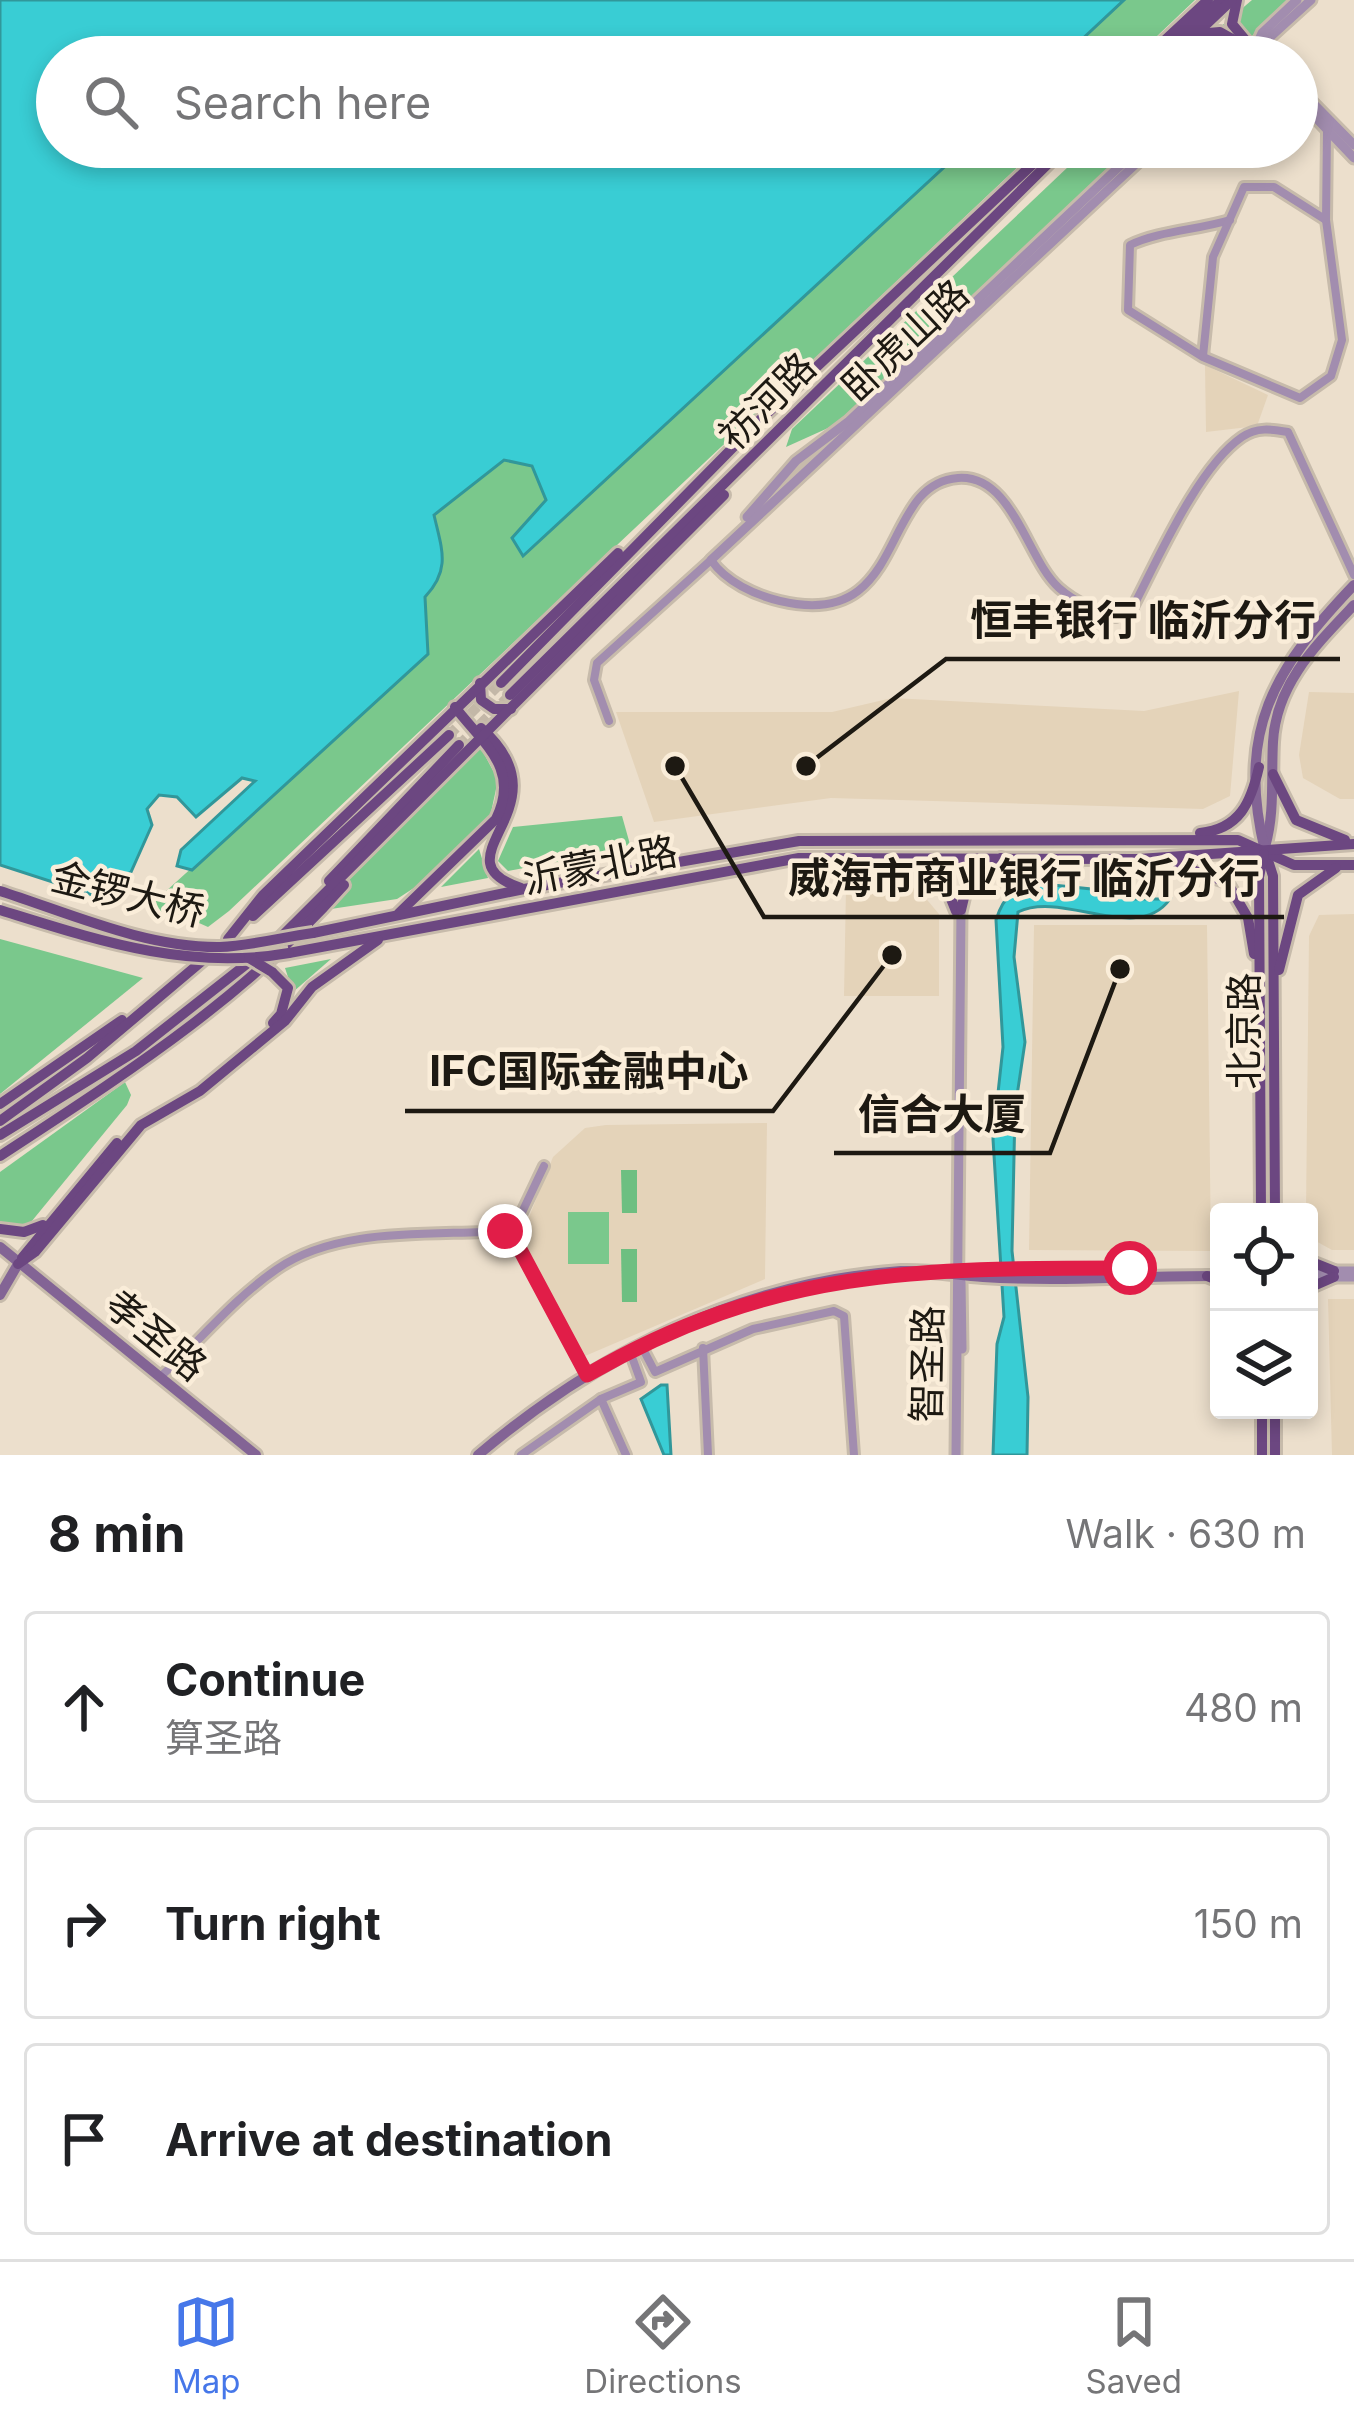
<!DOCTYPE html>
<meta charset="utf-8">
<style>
body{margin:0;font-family:Inter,"Noto Sans SC",sans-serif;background:#f2f2f2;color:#202124}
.controls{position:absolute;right:36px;bottom:36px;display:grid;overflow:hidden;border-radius:12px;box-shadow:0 6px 18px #0003}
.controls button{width:108px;height:108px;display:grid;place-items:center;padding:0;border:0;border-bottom:3px solid #e0e0e0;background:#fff;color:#202124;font:60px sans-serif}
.stop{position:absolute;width:36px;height:36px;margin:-27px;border:9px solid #e11d48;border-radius:50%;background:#fff}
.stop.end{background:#e11d48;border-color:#fff;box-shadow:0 3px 12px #0008}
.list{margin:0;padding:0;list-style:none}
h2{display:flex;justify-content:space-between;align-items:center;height:156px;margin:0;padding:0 48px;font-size:51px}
h2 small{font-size:39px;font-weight:400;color:#757577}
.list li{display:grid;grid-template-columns:78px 1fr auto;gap:36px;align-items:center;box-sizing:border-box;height:192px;margin:0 24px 24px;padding:0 24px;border:3px solid #e0e0e0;border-radius:12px}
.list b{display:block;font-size:45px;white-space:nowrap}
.list p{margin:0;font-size:39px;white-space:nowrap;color:#757577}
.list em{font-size:39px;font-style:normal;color:#757577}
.icon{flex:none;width:66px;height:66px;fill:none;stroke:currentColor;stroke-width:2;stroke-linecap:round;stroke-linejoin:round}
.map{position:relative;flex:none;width:1354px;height:1455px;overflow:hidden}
.search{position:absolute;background:#fff;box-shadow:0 6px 18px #0003;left:36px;right:36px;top:36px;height:132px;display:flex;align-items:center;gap:30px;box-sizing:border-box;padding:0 42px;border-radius:66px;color:#757577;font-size:45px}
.sheet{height:804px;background:#fff}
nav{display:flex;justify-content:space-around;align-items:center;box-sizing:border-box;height:168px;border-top:3px solid #e0e0e0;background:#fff;font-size:33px;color:#757577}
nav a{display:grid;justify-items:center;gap:6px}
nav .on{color:#4677e9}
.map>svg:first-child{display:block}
</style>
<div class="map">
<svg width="1354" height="1455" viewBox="0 0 1354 1455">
<rect width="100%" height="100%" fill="#ecdfcc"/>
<!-- built -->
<g fill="#e4d3b9">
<path d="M 1205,365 L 1268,395 L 1257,426 L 1206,432 Z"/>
<path d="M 1239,691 L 1230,796 L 1203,809 L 831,798 L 654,822 L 616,712 L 832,712 L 892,698 L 1144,711 Z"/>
<path d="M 1309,692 L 1354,693 L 1354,799 L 1340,799 L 1303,778 L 1299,755 Z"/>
<path d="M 846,888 L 917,888 L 939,914 L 939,996 L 844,996 Z"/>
<path d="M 1354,914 L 1354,1250 L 1332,1250 L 1314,1240 L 1306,1212 L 1309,936 L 1319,915 Z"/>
<path d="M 1034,925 L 1207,925 L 1211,1251 L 1029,1250 Z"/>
<path d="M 767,1123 L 765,1279 L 585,1356 L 521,1237 L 553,1157 L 585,1128 L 606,1125 Z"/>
<path d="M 1328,1299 L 1354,1299 L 1354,1455 L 1332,1455 Z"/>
</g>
<!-- green -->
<g fill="#7ac88c">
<path d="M 1124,0 L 1195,0 L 1135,57 L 1063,57 Z"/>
<path d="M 1252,0 L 1290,0 L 1230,57 L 1185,57 Z"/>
<path d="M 966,147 L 1039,147 L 229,911 L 208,927 L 190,919 L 154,915 L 154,902 L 428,654 L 425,597 C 451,570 443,549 433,515 L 505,460 L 533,467 L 546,500 L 512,538 L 523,556 Z"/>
<path d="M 1089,147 L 1134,147 L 837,424 L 786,447 L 792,429 Z"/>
<path d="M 481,748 L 498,780 L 490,817 L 420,884 L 397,899 L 311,912 Z"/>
<path d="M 622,816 L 631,848 L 508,871 L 498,861 L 513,827 Z"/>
<path d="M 479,849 L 488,878 L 441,887 Z"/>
<path d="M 0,939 L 143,978 L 0,1094 Z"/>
<path d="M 331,959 L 293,992 L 285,968 Z"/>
<path d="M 125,1082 L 131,1095 L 127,1105 L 27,1227 L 9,1227 L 0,1221 L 0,1172 Z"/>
<rect x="568" y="1212" width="41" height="52"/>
</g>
<!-- forest -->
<g fill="#6dbf81">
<path d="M 621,1170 L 637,1170 L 637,1213 L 622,1213 Z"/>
<path d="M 621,1249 L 637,1249 L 637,1302 L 622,1302 Z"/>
</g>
<!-- water -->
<g fill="#39cdd4" stroke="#31979a" stroke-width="3">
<path d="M 0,0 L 1124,0 L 1063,57 L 57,57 L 57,147 L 966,147 L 523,556 L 512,538 L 546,500 L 532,466 L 504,460 L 434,515 C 442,550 451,569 425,597 L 428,654 L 192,870 L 177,866 L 181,850 L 255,781 L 242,778 L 196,817 L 177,797 L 159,795 L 147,809 L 152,825 L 131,872 L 96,896 L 0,865 Z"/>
<path d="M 1043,884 L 1111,891 L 1129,899 L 1170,899 C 1137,945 1063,890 1018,912 L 1014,957 L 1025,1042 L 1015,1109 L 1012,1251 L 1028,1397 L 1027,1455 L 993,1455 L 997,1344 L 1004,1317 L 993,1139 L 1003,1047 L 996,920 C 1004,894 1016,886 1043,884 Z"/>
<path d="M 661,1385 L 667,1385 L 671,1455 L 664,1455 L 641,1399 Z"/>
</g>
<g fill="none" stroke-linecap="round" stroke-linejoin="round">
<!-- primary-tunnel -->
<g stroke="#c3b7a7" stroke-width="10" stroke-dasharray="10 5" stroke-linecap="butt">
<path d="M 449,735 L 501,683"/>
<path d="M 459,745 L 510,695"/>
</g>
<defs>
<g id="minor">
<path d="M 1230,220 C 1197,230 1159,231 1130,245 L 1128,310 L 1203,357 L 1300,398 L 1331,376 L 1342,340 L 1326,220"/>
<path d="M 1203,356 L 1213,257 L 1244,187 L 1274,187 L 1326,220 L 1327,131"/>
<path d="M 609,721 L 594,680 L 597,663 L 711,560 C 726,582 755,595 780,601 C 909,632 878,484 958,478 C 1013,474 1027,560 1059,588 C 1076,603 1095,610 1116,617 L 1133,607 C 1158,559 1198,467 1242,437 C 1257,427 1271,429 1288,432 L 1354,575"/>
<path d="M 509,1229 L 587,1375"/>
<path d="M 703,1348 L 708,1455"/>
<path d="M 644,1351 L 655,1372 L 753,1329 L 834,1311 L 844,1316 L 854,1455"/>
<path d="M 160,1377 C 199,1342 232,1300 277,1269 C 339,1226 432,1236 505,1231 L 516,1225 L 544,1166"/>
<path d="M 601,1399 L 626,1455"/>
<path d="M 521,1455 L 601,1399 L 641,1382 L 632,1357"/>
</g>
<g id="tertiary">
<path d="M 1257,49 L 1311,0"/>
<path d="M 1237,57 L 1254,51 L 1262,33 L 1297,0"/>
<path d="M 1297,87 L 1354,145"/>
<path d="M 1297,98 L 1354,158"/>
<path d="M 747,517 L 796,461 L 849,421 L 1140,147"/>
<path d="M 711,560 L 1154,147"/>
<path d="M 1309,1271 L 1354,1271"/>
<path d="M 1309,1277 L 1354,1277"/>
<path d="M 961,1282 L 962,1349"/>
<path d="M 956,1455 L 961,910"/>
</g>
<g id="secondary">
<path d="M 1265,847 C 1275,813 1271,778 1273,742 C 1276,684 1316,645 1354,605"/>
<path d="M 1265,851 C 1236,730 1274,669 1354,585"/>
<path d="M 0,1247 L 256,1455"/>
<path d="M 971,1272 L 1018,1270"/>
<path d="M 0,1295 L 18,1264"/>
<path d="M 478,1455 C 599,1353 741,1282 901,1271 C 930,1270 955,1275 983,1277 C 1060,1282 1137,1276 1214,1276"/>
</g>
<g id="primary">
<path d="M 1237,0 L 1232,24 L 1252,48"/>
<path d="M 1197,34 L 1220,32 L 1254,51"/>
<path d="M 1147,57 L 1208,0"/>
<path d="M 1160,57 L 1221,0"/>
<path d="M 1172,57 L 1232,0"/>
<path d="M 480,683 L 481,700 L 494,709 L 511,709"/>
<path d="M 501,683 L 760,420 L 1051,147"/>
<path d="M 510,695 L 1065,147"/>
<path d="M 481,728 C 571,808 432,858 521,888"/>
<path d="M 1273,774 L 1296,820 L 1345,840"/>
<path d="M 1200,833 C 1240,829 1251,802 1259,767"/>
<path d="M 1265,851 L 1273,876 L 1275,1212"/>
<path d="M 918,861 L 941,874 L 956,911"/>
<path d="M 1172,863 L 1227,882 L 1248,918 L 1254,954"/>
<path d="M 329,881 L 459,745"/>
<path d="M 961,910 L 966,889 L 1001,858"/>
<path d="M 399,913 L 496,819 C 521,768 483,744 455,707"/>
<path d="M 253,916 L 449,735"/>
<path d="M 313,933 L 524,889 L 799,841 L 1238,840 L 1294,865 L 1354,865"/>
<path d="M 228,939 L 263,895 L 618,553"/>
<path d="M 272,946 L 724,495"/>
<path d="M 289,953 L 799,858 L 1139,859 L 1354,844"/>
<path d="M 1279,970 L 1298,895 L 1336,868"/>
<path d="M 272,972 L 288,988 L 281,1014 L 273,1023"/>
<path d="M 0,1104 L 122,1020"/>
<path d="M 0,1121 L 87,1058 L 208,956"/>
<path d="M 0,1135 L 136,1051 L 277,940"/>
<path d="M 0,1156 C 125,1074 245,998 344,885"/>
<path d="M 1261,1212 L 1259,877 L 1264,854"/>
<path d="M 0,1229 L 24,1232 L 43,1225"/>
<path d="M 22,1258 L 117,1143"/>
<path d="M 1309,1261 L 1334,1271"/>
<path d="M 18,1264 L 35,1252 L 141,1125 L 200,1091 L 285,1021 L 312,987 L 378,940"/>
<path d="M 1207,1276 L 1219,1281"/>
<path d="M 1309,1288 L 1334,1277"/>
<path d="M 1262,1410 L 1262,1455"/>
<path d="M 1275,1410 L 1275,1455"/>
</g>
</defs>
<!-- minor casing -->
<use href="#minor" stroke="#c7bbab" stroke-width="14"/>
<!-- tertiary casing -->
<use href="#tertiary" stroke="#c7bbab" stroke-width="15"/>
<!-- secondary casing -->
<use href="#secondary" stroke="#c7bbab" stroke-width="16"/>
<!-- primary casing -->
<use href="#primary" stroke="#c7bbab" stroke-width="16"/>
<!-- minor -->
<use href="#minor" stroke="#a28daf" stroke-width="8"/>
<!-- tertiary -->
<use href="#tertiary" stroke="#a28daf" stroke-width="9"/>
<!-- secondary -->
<use href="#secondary" stroke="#836495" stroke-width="10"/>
<!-- primary -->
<use href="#primary" stroke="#6c4781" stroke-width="10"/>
<defs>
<g id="primary-bridge">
<path d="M 0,891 C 69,913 146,948 220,947 C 250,946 283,937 313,933"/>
<path d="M 0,910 C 97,940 187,971 289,953"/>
<path d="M 249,958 L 272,972"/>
</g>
</defs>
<!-- primary-bridge casing -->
<use href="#primary-bridge" stroke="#c7bbab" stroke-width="16" stroke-linecap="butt"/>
<!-- primary-bridge -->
<use href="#primary-bridge" stroke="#6c4781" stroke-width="10"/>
</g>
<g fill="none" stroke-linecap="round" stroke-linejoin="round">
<!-- route -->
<path stroke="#e11d48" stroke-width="15" d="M 505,1231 L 509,1229 L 587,1375 C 774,1267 922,1268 1130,1268"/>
</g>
<g text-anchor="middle" stroke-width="9" stroke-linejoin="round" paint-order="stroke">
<!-- street labels -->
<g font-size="39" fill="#1d1912" stroke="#faedd9">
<text transform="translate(905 340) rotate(-43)" y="14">卧虎山路</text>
<text transform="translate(767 401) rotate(-45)" y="14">祊河路</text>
<text transform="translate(600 865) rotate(-11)" y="14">沂蒙北路</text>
<text transform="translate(128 894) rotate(14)" y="14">金锣大桥</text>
<text transform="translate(1244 1031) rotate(-90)" y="14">北京路</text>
<text transform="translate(156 1335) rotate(39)" y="14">孝圣路</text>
<text transform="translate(927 1364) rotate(-89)" y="14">智圣路</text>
</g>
</g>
<!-- callouts -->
<path fill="none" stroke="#1d1912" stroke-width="4.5" d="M806 766L946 659H1340M675 766L764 917H1284M892 955L773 1111H405M1120 969L1050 1153H834"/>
<g fill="#1d1912" stroke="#faedd9" stroke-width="4.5">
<circle cx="806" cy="766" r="12"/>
<circle cx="675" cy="766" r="12"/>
<circle cx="892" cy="955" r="12"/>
<circle cx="1120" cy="969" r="12"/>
</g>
<g font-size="42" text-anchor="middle" font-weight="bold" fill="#1d1912" stroke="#faedd9" stroke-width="9" stroke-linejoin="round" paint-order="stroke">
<text x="1143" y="635">恒丰银行 临沂分行</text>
<text x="1024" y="893">威海市商业银行 临沂分行</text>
<text x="589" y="1086">IFC国际金融中心</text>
<text x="942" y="1129">信合大厦</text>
</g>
</svg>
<div class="controls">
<button><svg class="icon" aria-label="locate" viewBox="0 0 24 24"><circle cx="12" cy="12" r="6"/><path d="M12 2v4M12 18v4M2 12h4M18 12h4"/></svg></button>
<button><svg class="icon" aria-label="layers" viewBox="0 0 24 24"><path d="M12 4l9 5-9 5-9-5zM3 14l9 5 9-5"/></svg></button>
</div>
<div class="stop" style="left:1130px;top:1268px"></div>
<div class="stop end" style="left:505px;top:1231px"></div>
<div class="search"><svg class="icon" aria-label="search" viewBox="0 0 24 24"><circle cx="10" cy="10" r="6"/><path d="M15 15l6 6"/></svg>Search here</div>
</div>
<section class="sheet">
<h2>8 min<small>Walk · 630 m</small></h2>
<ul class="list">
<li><svg class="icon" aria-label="ahead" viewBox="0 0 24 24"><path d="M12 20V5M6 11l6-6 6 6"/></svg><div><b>Continue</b><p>算圣路</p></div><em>480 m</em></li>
<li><svg class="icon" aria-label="right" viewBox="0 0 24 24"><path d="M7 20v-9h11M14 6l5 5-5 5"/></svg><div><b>Turn right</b></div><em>150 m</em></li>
<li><svg class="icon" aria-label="arrive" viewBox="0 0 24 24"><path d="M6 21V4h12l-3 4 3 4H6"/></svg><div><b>Arrive at destination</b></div></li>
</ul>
</section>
<nav>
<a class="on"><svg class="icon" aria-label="map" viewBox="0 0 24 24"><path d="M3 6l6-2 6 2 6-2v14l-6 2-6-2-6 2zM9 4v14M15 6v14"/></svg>Map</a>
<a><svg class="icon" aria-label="directions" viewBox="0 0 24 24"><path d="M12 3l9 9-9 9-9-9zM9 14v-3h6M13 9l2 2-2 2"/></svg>Directions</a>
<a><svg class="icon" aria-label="saved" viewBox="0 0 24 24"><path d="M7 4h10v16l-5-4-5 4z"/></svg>Saved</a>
</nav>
